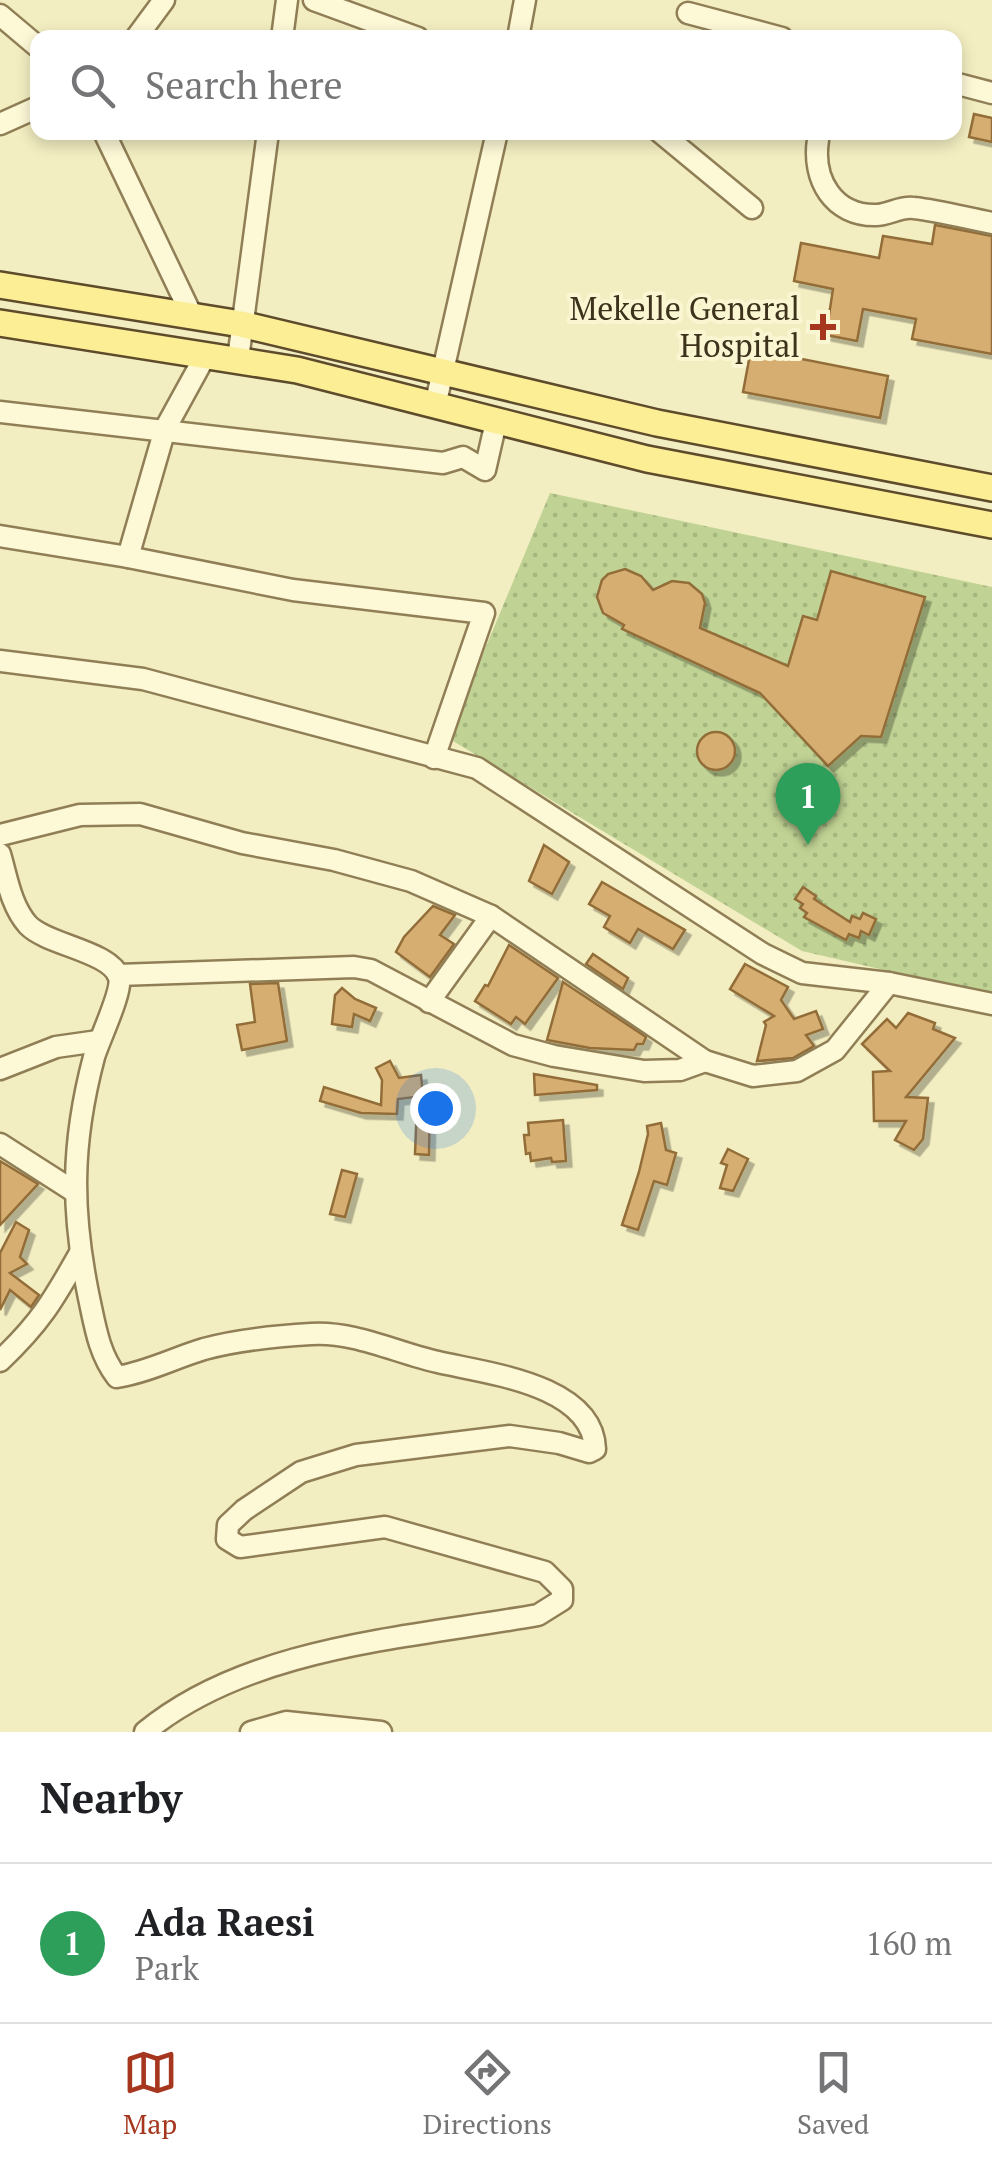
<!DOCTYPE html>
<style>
body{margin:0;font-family:"PT Serif",serif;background:#f2f2f2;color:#202124}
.you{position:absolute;left:435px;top:1108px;width:35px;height:35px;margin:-25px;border:8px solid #fff;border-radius:50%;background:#1a73e8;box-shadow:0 0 0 15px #1a73e833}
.badge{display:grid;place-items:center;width:65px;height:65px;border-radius:50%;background:#a6361e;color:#fff;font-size:32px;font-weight:700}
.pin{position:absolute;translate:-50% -82px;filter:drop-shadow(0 2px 5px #0008)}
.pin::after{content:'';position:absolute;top:52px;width:35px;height:30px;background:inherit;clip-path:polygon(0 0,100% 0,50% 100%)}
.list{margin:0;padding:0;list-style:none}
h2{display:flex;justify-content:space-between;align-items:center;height:130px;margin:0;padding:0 40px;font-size:42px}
h2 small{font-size:32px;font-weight:400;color:#757577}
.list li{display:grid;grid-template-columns:65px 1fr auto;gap:30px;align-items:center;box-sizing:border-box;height:160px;padding:0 40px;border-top:2px solid #e0e0e0}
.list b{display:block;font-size:38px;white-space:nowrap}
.list p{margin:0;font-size:32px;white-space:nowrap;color:#757577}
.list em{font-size:32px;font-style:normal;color:#757577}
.icon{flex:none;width:55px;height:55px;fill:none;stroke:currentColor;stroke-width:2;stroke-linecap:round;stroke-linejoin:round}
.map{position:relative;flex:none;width:992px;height:1732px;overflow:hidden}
.search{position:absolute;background:#fff;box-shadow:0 5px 15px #0003;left:30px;right:30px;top:30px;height:110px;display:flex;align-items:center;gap:25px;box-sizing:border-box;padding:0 35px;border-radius:20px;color:#757577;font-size:38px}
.sheet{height:290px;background:#fff}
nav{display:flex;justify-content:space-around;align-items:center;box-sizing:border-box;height:140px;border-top:2px solid #e0e0e0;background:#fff;font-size:28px;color:#757577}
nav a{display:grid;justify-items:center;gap:5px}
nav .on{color:#a6361e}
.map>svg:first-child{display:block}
</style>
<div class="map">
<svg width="992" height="1732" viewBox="0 0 992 1732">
<defs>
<pattern id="park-dots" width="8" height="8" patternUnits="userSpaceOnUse" patternTransform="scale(2.5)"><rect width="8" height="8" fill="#c0d394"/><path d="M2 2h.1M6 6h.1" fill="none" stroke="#a6b67f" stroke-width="1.8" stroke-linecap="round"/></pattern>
<filter id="shadow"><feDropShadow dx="5.5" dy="5.5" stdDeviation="0" flood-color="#0004"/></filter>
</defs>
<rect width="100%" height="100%" fill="#f3eec1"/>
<!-- park -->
<path fill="url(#park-dots)" d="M 550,493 L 992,587 L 992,995 L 802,951 L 448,738 Z"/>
<!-- building -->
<g fill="#d6ae72" stroke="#926d39" stroke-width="2.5" filter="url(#shadow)">
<path d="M 974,114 L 992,118 L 992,142 L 969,137 Z"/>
<path d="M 935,225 L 992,236 L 992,354 L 912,339 L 916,319 L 863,309 L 857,341 L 826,335 L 833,289 L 794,281 L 801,243 L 879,258 L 883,236 L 932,244 Z"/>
<path d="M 751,349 L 888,376 L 880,418 L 743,392 Z"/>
<path d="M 625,569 L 641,576 L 653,590 L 672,581 L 689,583 L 702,594 L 705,603 L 700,628 L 788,666 L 803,616 L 817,620 L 831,571 L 925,597 L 881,737 L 861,736 L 828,766 L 760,693 L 622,629 L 624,625 L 603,613 L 597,597 L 602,580 L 608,574 Z"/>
<circle cx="716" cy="751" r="19"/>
<path d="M 544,845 L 569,862 L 552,894 L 529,881 Z"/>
<path d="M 602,882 L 685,930 L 673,949 L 638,929 L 630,943 L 604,927 L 610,916 L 589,904 Z"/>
<path d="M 803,887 L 816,896 L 814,899 L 850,922 L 852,916 L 860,919 L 863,913 L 876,919 L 869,935 L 861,931 L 859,938 L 849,934 L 846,940 L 804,917 L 807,913 L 800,908 L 803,904 L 795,899 Z"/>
<path d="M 433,906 L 455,915 L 440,935 L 454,944 L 430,977 L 396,952 L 404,937 Z"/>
<path d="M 509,945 L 558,978 L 525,1024 L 516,1017 L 511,1024 L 475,1001 L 485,985 L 488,986 Z"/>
<path d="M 593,954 L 628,978 L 623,989 L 586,964 Z"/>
<path d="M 745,964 L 788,987 L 781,1000 L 794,1019 L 816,1011 L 823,1029 L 806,1035 L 814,1046 L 793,1058 L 757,1061 L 766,1025 L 764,1022 L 774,1016 L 730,989 Z"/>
<path d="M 563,982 L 646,1037 L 643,1044 L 637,1044 L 634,1050 L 590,1048 L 547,1040 Z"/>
<path d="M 278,983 L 287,1041 L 242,1050 L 237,1025 L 255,1022 L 250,984 Z"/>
<path d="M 342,988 L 355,999 L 376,1008 L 370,1021 L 354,1014 L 352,1027 L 332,1024 L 335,995 Z"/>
<path d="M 908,1013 L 935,1023 L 933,1029 L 955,1038 L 906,1097 L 928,1098 L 923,1139 L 914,1150 L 895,1140 L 906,1121 L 874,1121 L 873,1072 L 890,1071 L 862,1044 L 887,1019 L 896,1028 Z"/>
<path d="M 390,1061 L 399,1078 L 421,1075 L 423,1096 L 398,1099 L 397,1114 L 361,1113 L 320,1101 L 324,1087 L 381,1105 L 382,1080 L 376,1068 Z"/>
<path d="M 534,1074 L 597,1085 L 597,1090 L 535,1095 Z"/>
<path d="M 417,1102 L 430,1103 L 429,1155 L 415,1154 Z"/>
<path d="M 563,1120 L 566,1161 L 552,1162 L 551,1158 L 531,1161 L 530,1153 L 526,1154 L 524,1135 L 529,1135 L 528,1123 Z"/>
<path d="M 661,1123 L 666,1150 L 676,1153 L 667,1185 L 654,1181 L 638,1230 L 622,1225 L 639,1172 L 648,1134 L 647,1126 Z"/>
<path d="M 728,1149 L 748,1159 L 733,1191 L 720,1188 L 727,1165 L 721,1163 Z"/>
<path d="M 0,1161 L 38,1184 L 0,1225 Z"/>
<path d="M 342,1170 L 357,1174 L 345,1217 L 330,1214 Z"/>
<path d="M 16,1222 L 29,1230 L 20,1257 L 27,1264 L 10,1273 L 39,1295 L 31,1307 L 10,1290 L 0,1310 L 0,1253 Z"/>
</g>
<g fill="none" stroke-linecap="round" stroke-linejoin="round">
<defs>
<g id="minor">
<path d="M 314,0 L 418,38"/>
<path d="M 688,13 L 782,38"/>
<path d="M 0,15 L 38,47"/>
<path d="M 136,38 L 164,0"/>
<path d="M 282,38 L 287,0"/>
<path d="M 518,38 L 525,0"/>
<path d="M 954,83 L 992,93"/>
<path d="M 0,124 L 38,107"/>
<path d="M 104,132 L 192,316"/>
<path d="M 660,132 L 752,208"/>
<path d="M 818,140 C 812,179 833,216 876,215 C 889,215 900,206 914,208 C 940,211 966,218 992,223"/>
<path d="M 238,359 L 268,132"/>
<path d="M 435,406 L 497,132"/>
<path d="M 0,412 L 443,463 L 463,457 L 485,470 L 496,422"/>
<path d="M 0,536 L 128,557 L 293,590 L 484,613 L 434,758"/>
<path d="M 128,557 L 165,429 L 204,358"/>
<path d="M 0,661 L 143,679 L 477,768 L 763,954 L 802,973 L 889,983 L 992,1004"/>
<path d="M 0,835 L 80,815 L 140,814 L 242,843 L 334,860 L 411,881 L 491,916 L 705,1061 L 753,1076 L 797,1071 L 835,1050 L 889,983"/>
<path d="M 0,854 C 7,878 11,906 28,925 C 47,945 110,951 119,977 C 123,991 99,1040 94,1057 C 71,1144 71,1211 89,1298 C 95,1326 99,1354 117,1377 C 148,1372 174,1358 204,1349 C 237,1340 277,1336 311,1334 C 354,1331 397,1353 438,1362 C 484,1373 593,1384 595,1449 L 589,1452 L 559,1443 L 510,1436 L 356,1455 L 301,1472 L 244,1510 L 228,1525 L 227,1539 L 240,1547 L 385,1527 L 545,1572 L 562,1589 L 562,1600 L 538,1615 C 409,1638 249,1646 145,1732"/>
<path d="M 118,975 L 354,967 L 371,970 L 513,1045 L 554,1056 L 644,1071 L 680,1070 L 705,1061"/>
<path d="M 429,1002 L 491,916"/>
<path d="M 0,1069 L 56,1047 L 98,1041"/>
<path d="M 0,1144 L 75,1192"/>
<path d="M 0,1361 C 40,1323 53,1301 80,1253"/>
<path d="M 251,1732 L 286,1722 L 381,1732"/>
</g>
<g id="major">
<path d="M 0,285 L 241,324 L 657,423 L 992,488"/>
<path d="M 0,323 L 297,370 L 647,459 L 992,525"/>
</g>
</defs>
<!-- minor casing -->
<use href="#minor" stroke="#907f56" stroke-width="25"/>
<!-- major casing -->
<use href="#major" stroke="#5d4b2b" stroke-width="30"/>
<!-- minor -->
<use href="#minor" stroke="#fdf8d6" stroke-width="20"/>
<!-- major -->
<use href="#major" stroke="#fbee95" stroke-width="25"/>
</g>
<!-- markers -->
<path fill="#a6361e" stroke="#faf6d2" stroke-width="4" d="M818 312h10v10h10v10h-10v10h-10v-10h-10v-10h10z"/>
<g text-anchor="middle" stroke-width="8" stroke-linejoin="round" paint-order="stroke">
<!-- poi labels -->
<g font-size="32" fill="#3d321c" stroke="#faf6d2" text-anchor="end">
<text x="800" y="320">Mekelle General<tspan x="800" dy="37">Hospital</tspan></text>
</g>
</g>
</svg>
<div class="you"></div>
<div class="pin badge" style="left:808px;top:845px;background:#2e9e5b">1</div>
<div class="search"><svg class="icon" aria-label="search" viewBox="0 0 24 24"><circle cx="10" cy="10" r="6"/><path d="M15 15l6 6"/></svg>Search here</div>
</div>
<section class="sheet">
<h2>Nearby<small></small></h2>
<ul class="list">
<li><span class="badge" style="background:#2e9e5b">1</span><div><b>Ada Raesi</b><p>Park</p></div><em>160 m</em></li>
</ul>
</section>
<nav>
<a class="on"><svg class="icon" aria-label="map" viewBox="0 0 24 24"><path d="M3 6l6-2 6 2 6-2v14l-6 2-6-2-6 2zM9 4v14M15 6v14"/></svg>Map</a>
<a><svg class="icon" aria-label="directions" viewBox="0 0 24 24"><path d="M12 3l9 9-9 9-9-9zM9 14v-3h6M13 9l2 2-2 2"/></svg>Directions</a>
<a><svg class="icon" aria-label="saved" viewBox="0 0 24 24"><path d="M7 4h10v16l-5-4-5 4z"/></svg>Saved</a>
</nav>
